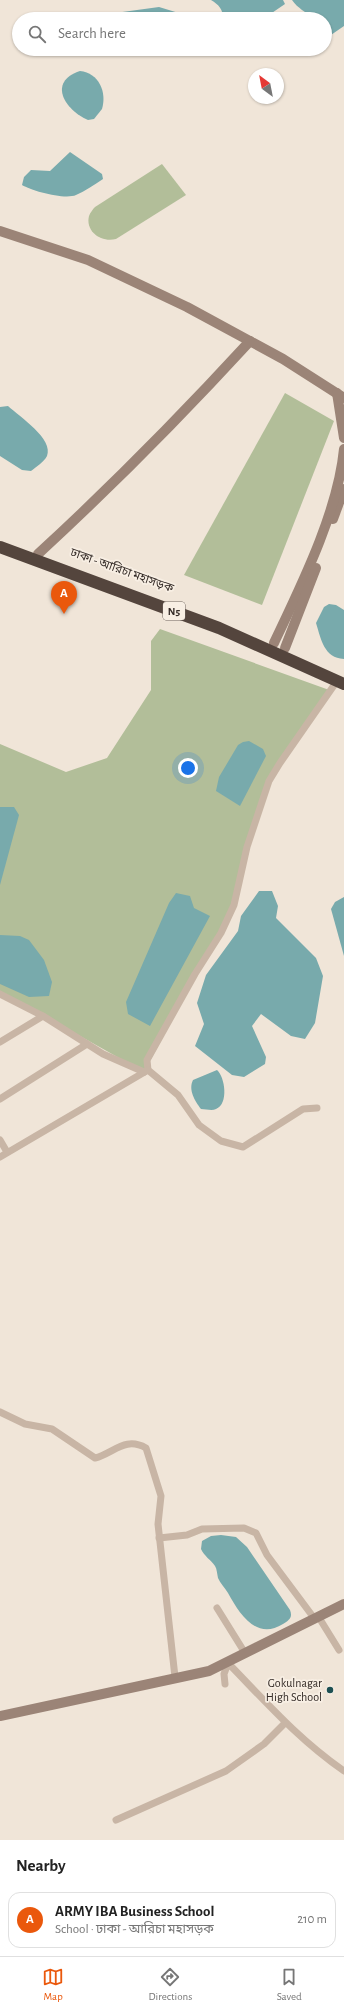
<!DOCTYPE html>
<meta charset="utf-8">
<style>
body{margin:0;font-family:"Alegreya Sans","Noto Sans Bengali",sans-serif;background:#f6f6f6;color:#222}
.compass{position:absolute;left:248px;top:68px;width:36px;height:36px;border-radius:50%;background:#fff;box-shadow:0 1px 3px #0004;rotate:328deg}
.you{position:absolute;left:188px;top:768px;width:14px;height:14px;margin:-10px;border:3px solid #fff;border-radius:50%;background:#1a73e8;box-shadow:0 0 0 6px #1a73e833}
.badge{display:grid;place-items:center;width:26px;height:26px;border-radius:50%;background:#ea580c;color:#fff;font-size:13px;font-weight:700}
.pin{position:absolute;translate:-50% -33px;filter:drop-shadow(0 1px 2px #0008)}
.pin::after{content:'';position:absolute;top:21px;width:14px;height:12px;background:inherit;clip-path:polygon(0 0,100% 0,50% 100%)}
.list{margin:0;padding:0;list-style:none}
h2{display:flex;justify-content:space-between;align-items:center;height:52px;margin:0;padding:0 16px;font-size:17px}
h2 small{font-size:13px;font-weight:400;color:#767676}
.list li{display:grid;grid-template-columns:26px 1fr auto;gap:12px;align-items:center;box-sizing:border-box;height:56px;margin:0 8px 8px;padding:0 8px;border:1px solid #e0e0e0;border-radius:12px}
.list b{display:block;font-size:15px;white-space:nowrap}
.list p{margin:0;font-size:13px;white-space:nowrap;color:#767676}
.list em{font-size:13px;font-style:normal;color:#767676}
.icon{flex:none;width:22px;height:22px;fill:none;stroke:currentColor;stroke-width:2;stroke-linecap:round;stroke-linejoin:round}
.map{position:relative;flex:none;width:344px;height:1840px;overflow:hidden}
.search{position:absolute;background:#fff;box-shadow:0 1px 3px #0004;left:12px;right:12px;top:12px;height:44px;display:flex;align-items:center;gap:10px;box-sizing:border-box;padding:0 14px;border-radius:22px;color:#767676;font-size:15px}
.sheet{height:116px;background:#fff}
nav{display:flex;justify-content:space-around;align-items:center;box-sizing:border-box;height:56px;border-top:1px solid #e0e0e0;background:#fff;font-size:11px;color:#767676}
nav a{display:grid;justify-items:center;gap:2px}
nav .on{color:#ea580c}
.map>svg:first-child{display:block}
</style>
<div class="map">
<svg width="344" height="1840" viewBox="0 0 344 1840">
<rect width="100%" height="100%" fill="#f0e5d8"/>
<!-- green -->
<g fill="#b2be99">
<path d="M 162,164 L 186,195 L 116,239 C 102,243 85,232 89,216 C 90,213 93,209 95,207 Z"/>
<path d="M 285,393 L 334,421 L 262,605 L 184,575 Z"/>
<path d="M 160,629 L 332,691 L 269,781 L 226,921 L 144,1072 L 0,991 L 0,744 L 66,772 L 107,758 L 151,690 L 151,641 Z"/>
</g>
<!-- water -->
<g fill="#78aaac">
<path d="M 211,0 L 283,0 L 285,4 L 263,19 L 223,19 C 223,9 219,5 211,0 Z"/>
<path d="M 292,0 L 344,0 L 344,26 L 328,37 L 325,36 L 325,19 L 312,19 C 306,11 298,9 292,0 Z"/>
<path d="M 159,7 L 182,14 L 191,19 L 105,19 L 115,13 Z"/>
<path d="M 80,71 C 99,73 107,92 102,109 L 94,119 L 88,120 C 65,110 47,82 80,71 Z"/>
<path d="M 70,152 L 102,174 L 103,179 C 94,185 85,191 76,195 C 65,200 32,191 22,185 L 24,177 L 31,170 L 50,171 Z"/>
<path d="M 8,406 C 20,417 54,439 47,456 C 44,462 36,467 31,471 L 22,470 L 0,456 L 0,407 Z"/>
<path d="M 329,604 L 336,605 L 344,610 L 344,659 C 324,658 321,639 316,623 L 324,607 Z"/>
<path d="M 249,741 L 263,749 L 266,756 L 240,806 L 216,791 L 219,777 L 238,745 L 243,742 Z"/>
<path d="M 0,807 L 14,807 L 19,815 L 0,885 Z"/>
<path d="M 259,891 L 272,891 L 278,906 L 276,918 L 316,958 L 323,976 L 315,1023 L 305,1039 L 291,1036 L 261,1014 L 252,1026 L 266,1057 L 265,1064 L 244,1077 L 232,1075 L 195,1046 L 204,1024 L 197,1003 L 206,975 L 238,931 L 241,916 Z"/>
<path d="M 176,893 L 190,896 L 194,908 L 210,916 L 150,1026 L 128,1014 L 126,1002 L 169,903 Z"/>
<path d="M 344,897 L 344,956 L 331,909 L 335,902 Z"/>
<path d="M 0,935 L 20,936 L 29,940 L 44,960 L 52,982 L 49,996 L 29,997 L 0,984 Z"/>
<path d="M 217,1070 C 225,1077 229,1104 216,1109 C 212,1111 206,1109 201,1109 C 195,1101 188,1090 193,1080 Z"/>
<path d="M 221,1535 L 236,1537 L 247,1547 L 290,1610 C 293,1618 289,1620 283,1624 C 256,1641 239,1613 228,1593 C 225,1588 220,1583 218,1578 C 217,1574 217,1569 215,1566 C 211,1560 204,1556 201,1549 L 202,1541 L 211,1536 Z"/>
</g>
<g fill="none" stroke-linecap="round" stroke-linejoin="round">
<!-- street -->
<g stroke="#c8b5a5" stroke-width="7">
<path d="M 0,994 L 43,1016"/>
<path d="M 0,1042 L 43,1016 L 103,1054 L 144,1072"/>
<path d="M 0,1099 L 87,1044"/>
<path d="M 317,1108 L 303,1109 L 243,1147 L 221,1141 L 199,1125 L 178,1095 L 148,1070 L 147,1060 L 195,974 L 221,933 L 234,905 L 247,847 L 269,781 L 280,763 L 337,681"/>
<path d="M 0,1140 L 7,1152"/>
<path d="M 0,1157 L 148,1070"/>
<path d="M 0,1412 L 25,1424 L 52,1429 L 95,1458 C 114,1453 125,1436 146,1448 L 161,1496 L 158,1524 L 175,1677"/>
<path d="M 159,1538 L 187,1535 L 202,1529 L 244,1528 L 256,1533 L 267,1555 L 314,1618"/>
<path d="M 217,1608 L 245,1653"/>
<path d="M 318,1616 L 339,1650"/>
<path d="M 225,1684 L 224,1674 L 228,1663 C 266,1702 298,1739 344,1771"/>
<path d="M 116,1820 L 226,1771 L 264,1744 L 285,1723"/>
</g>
<!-- secondary -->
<g stroke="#9b8477" stroke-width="10">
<path d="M 0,231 L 88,260 L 187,307 L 283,359 L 344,398"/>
<path d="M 337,393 L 344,438"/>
<path d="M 333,519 L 344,489"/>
<path d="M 38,554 C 112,486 182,415 250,341"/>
<path d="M 274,643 C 301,586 338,512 344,449"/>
<path d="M 285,648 L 316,568"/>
<path d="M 0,1716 L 209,1671 L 344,1604"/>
</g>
<!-- highway -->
<path stroke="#54453d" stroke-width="12" d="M 0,547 L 219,628 L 344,684"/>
</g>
<!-- markers -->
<circle fill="#1d5053" stroke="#f8efe4" stroke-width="1.5" cx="330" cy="1690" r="4"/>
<g text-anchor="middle" stroke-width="3.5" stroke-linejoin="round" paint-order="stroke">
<!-- shield labels -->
<rect fill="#f8efe4" stroke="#6e655f" stroke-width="1" x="163" y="602" width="22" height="18" rx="3"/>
<g font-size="11" font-weight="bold" fill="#332a26">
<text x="174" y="615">N5</text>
</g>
<!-- street labels -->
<g font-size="12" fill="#332a26" stroke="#f8efe4">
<text transform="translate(122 570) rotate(20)" y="4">ঢাকা - আরিচা মহাসড়ক</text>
</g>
<!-- poi labels -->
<g font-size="12" fill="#332a26" stroke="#f8efe4" text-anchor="end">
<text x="322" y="1687">Gokulnagar<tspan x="322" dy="14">High School</tspan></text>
</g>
</g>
</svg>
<svg class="compass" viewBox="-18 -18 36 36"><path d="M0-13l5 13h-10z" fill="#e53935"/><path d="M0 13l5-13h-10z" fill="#767676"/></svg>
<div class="you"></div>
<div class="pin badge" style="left:64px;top:614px">A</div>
<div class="search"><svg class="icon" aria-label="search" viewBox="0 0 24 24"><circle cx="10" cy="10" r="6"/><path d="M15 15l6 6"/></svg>Search here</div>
</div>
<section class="sheet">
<h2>Nearby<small></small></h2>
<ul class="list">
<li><span class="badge">A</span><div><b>ARMY IBA Business School</b><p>School · ঢাকা - আরিচা মহাসড়ক</p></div><em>210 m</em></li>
</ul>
</section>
<nav>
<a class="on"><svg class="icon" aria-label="map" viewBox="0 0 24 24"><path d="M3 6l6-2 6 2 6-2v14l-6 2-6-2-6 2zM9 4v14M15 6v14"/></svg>Map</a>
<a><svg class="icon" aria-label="directions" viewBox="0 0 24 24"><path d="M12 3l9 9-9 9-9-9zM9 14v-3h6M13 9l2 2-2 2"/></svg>Directions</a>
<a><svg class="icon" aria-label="saved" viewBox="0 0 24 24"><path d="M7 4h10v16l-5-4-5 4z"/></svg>Saved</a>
</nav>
